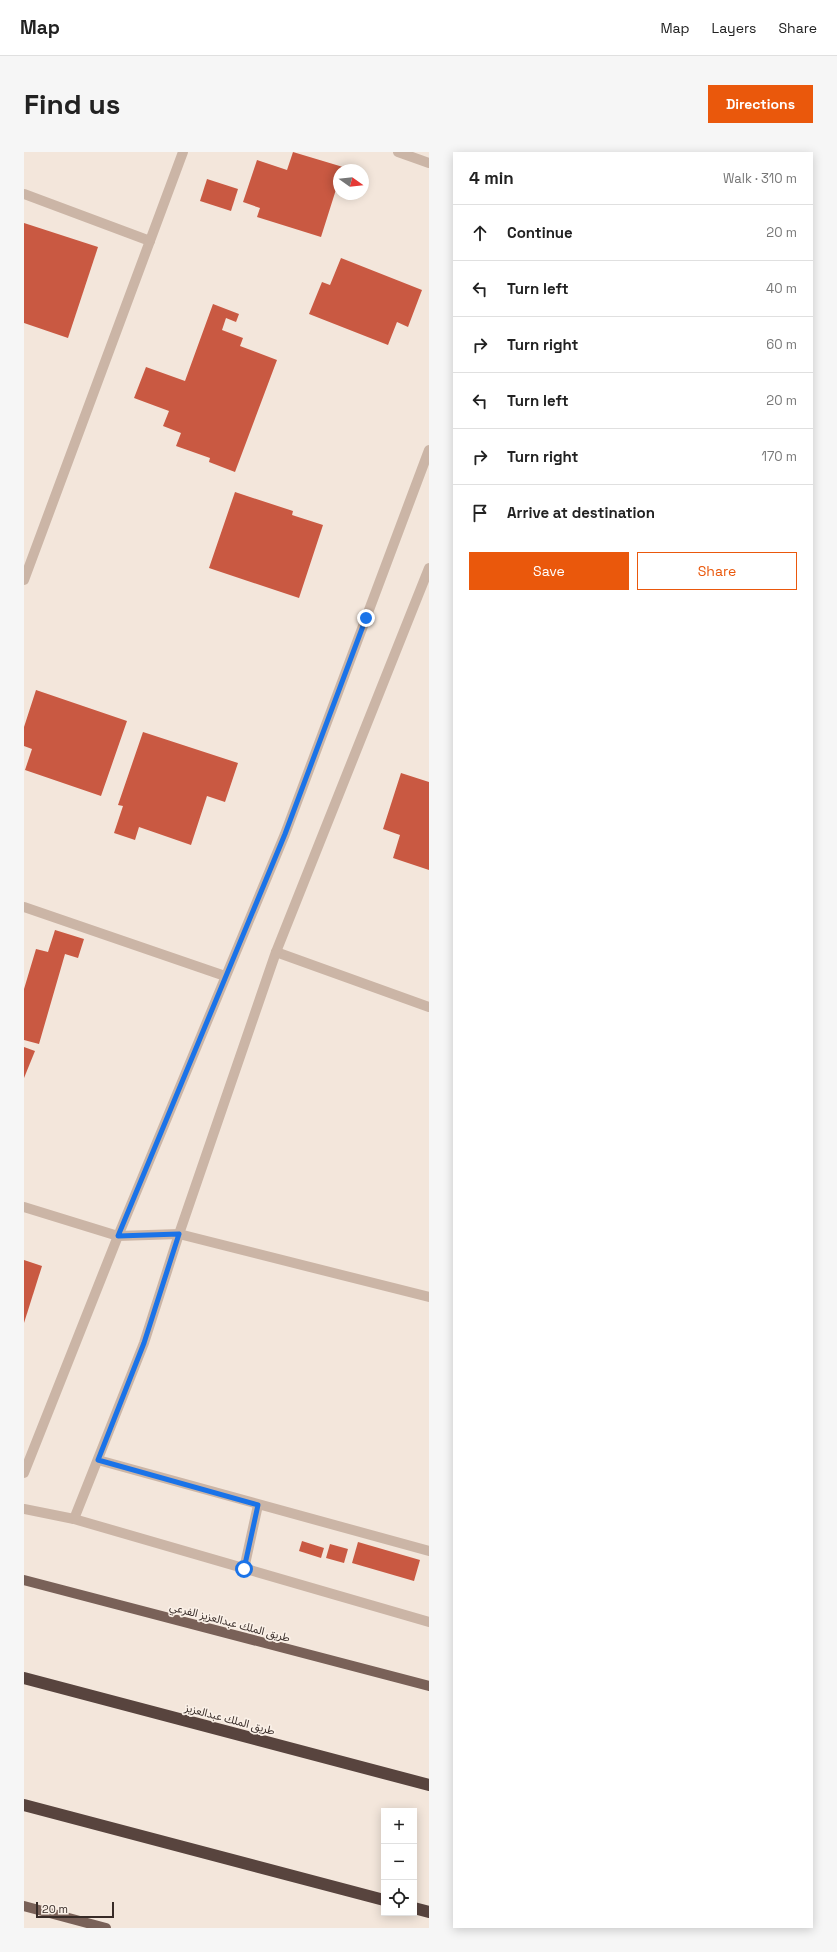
<!DOCTYPE html>
<meta charset="utf-8">
<style>
body{margin:0;font-family:"Space Grotesk","Noto Sans Arabic",sans-serif;background:#f6f6f6;color:#222}
.controls{position:absolute;right:12px;bottom:12px;display:grid;overflow:hidden;border-radius:0px;box-shadow:0 2px 10px #0003}
.controls button{width:36px;height:36px;display:grid;place-items:center;padding:0;border:0;border-bottom:1px solid #e0e0e0;background:#fff;color:#222;font:20px sans-serif}
.compass{position:absolute;left:309px;top:12px;width:36px;height:36px;border-radius:50%;background:#fff;box-shadow:0 2px 10px #0003;rotate:105deg}
.scale{position:absolute;left:12px;bottom:10px;width:78px;box-sizing:border-box;padding-left:4px;border:2px solid #372b27;border-top:0;font-size:11px;line-height:14px;white-space:nowrap;color:#372b27;-webkit-text-stroke:3px #faf0e7;paint-order:stroke}
.stop{position:absolute;width:12px;height:12px;margin:-9px;border:3px solid #1a73e8;border-radius:50%;background:#fff}
.stop.end{background:#1a73e8;border-color:#fff;box-shadow:0 1px 4px #0008}
.list{margin:0;padding:0;list-style:none}
h2{display:flex;justify-content:space-between;align-items:center;height:52px;margin:0;padding:0 16px;font-size:17px}
h2 small{font-size:13px;font-weight:400;color:#767676}
.list li{display:grid;grid-template-columns:26px 1fr auto;gap:12px;align-items:center;box-sizing:border-box;height:56px;padding:0 16px;border-top:1px solid #e0e0e0}
.list b{display:block;font-size:15px;white-space:nowrap}
.list em{font-size:13px;font-style:normal;color:#767676}
.actions{display:flex;gap:8px;padding:12px 16px}
.actions a{flex:1;padding:9px 0;border:1px solid #ea580c;border-radius:0px;text-align:center;font-size:14px;color:#ea580c}
.actions .main{background:#ea580c;color:#fff}
.icon{flex:none;width:22px;height:22px;fill:none;stroke:currentColor;stroke-width:2;stroke-linecap:round;stroke-linejoin:round}
.map{position:relative;flex:none;width:405px;height:1776px;overflow:hidden;border-radius:0px}
header{display:flex;align-items:center;gap:24px;box-sizing:border-box;height:56px;padding:0 20px;background:#fff;border-bottom:1px solid #e0e0e0}
header strong{font-size:19px}
nav{display:flex;gap:22px;margin-inline-start:auto;font-size:14px}
.intro{display:flex;align-items:center;justify-content:space-between;box-sizing:border-box;height:96px;padding:0 24px}
h1{margin:0;font-size:28px}
.button{padding:10px 18px;border-radius:0px;background:#ea580c;color:#fff;font-size:14px;font-weight:700}
main{display:flex;gap:24px;padding:0 24px}
aside{flex:1;background:#fff;border-radius:0px;box-shadow:0 2px 10px #0003}
.map>svg:first-child{display:block}
</style>
<header>
<strong>Map</strong>
<nav><a>Map</a><a>Layers</a><a>Share</a></nav>
</header>
<div class="intro"><h1>Find us</h1><a class="button">Directions</a></div>
<main>
<div class="map">
<svg width="405" height="1776" viewBox="0 0 405 1776">
<rect width="100%" height="100%" fill="#f3e6db"/>
<!-- building -->
<g fill="#c95942">
<path d="M 269,0 L 319,15 L 318,18 L 315,18 L 315,28 L 297,85 L 233,65 L 236,56 L 219,50 L 233,8 L 263,18 Z"/>
<path d="M 183,27 L 214,37 L 207,59 L 176,49 Z"/>
<path d="M 0,71 L 74,95 L 44,186 L 0,171 Z"/>
<path d="M 317,106 L 398,138 L 384,175 L 373,170 L 364,193 L 285,162 L 298,130 L 306,133 Z"/>
<path d="M 189,152 L 215,162 L 212,170 L 202,166 L 198,178 L 219,186 L 216,194 L 253,208 L 211,320 L 185,310 L 186,306 L 152,294 L 157,281 L 139,274 L 145,259 L 110,246 L 122,215 L 161,229 Z"/>
<path d="M 211,340 L 269,359 L 268,363 L 299,373 L 275,446 L 185,416 Z"/>
<path d="M 12,538 L 103,569 L 77,644 L 1,618 L 8,597 L 0,594 L 0,575 Z"/>
<path d="M 119,580 L 214,611 L 201,650 L 183,644 L 167,693 L 115,675 L 111,688 L 90,681 L 99,654 L 94,653 Z"/>
<path d="M 377,621 L 405,630 L 405,718 L 369,706 L 376,683 L 359,677 Z"/>
<path d="M 31,778 L 60,787 L 54,806 L 41,802 L 15,892 L 0,888 L 0,837 L 12,797 L 24,800 Z"/>
<path d="M 0,895 L 11,899 L 0,926 Z"/>
<path d="M 0,1108 L 18,1114 L 0,1171 Z"/>
<path d="M 278,1389 L 300,1396 L 297,1406 L 275,1399 Z"/>
<path d="M 334,1390 L 396,1408 L 390,1429 L 328,1411 Z"/>
<path d="M 306,1392 L 324,1397 L 320,1411 L 302,1406 Z"/>
</g>
<g fill="none" stroke-linecap="round" stroke-linejoin="round">
<!-- minor -->
<g stroke="#cbb5a6" stroke-width="10">
<path d="M 374,0 L 405,11"/>
<path d="M 0,42 L 126,89"/>
<path d="M 0,428 L 159,0"/>
<path d="M 0,755 L 201,824"/>
<path d="M 252,800 L 405,855"/>
<path d="M 0,1055 L 94,1084 L 155,1082 L 405,1145"/>
<path d="M 74,1308 L 405,1399"/>
<path d="M 0,1321 L 94,1084 L 261,682 L 405,298"/>
<path d="M 0,1357 L 50,1367 L 405,1470"/>
<path d="M 50,1367 L 120,1191 L 155,1082 L 252,800 L 405,416"/>
<path d="M 220,1417 L 234,1353"/>
</g>
<!-- major -->
<g stroke="#796158" stroke-width="10">
<path d="M 0,1428 L 405,1534"/>
<path d="M 0,1754 L 82,1776"/>
</g>
<!-- highway -->
<g stroke="#58443e" stroke-width="12">
<path d="M 0,1526 L 405,1633"/>
<path d="M 0,1653 L 360,1748"/>
<path d="M 390,1756 L 405,1760"/>
</g>
</g>
<g fill="none" stroke-linecap="round" stroke-linejoin="round">
<!-- route -->
<path stroke="#1a73e8" stroke-width="5" d="M 220,1417 L 234,1353 L 74,1308 L 120,1191 L 155,1082 L 94,1084 L 261,682 L 342,466"/>
</g>
<g text-anchor="middle" stroke-width="3.5" stroke-linejoin="round" paint-order="stroke">
<!-- street labels -->
<g font-size="11" fill="#372b27" stroke="#faf0e7">
<text transform="translate(206 1470) rotate(15)" y="4">طريق الملك عبدالعزيز الفرعي</text>
<text transform="translate(206 1567) rotate(15)" y="4">طريق الملك عبدالعزيز</text>
</g>
</g>
</svg>
<div class="controls">
<button>+</button>
<button>−</button>
<button><svg class="icon" aria-label="locate" viewBox="0 0 24 24"><circle cx="12" cy="12" r="6"/><path d="M12 2v4M12 18v4M2 12h4M18 12h4"/></svg></button>
</div>
<svg class="compass" viewBox="-18 -18 36 36"><path d="M0-13l5 13h-10z" fill="#e53935"/><path d="M0 13l5-13h-10z" fill="#767676"/></svg>
<div class="scale">20 m</div>
<div class="stop" style="left:220px;top:1417px"></div>
<div class="stop end" style="left:342px;top:466px"></div>
</div>
<aside>
<h2>4 min<small>Walk · 310 m</small></h2>
<ul class="list">
<li><svg class="icon" aria-label="ahead" viewBox="0 0 24 24"><path d="M12 20V5M6 11l6-6 6 6"/></svg><div><b>Continue</b></div><em>20 m</em></li>
<li><svg class="icon" aria-label="left" viewBox="0 0 24 24"><path d="M17 20v-9H6M10 6l-5 5 5 5"/></svg><div><b>Turn left</b></div><em>40 m</em></li>
<li><svg class="icon" aria-label="right" viewBox="0 0 24 24"><path d="M7 20v-9h11M14 6l5 5-5 5"/></svg><div><b>Turn right</b></div><em>60 m</em></li>
<li><svg class="icon" aria-label="left" viewBox="0 0 24 24"><path d="M17 20v-9H6M10 6l-5 5 5 5"/></svg><div><b>Turn left</b></div><em>20 m</em></li>
<li><svg class="icon" aria-label="right" viewBox="0 0 24 24"><path d="M7 20v-9h11M14 6l5 5-5 5"/></svg><div><b>Turn right</b></div><em>170 m</em></li>
<li><svg class="icon" aria-label="arrive" viewBox="0 0 24 24"><path d="M6 21V4h12l-3 4 3 4H6"/></svg><div><b>Arrive at destination</b></div></li>
</ul>
<div class="actions"><a class="main">Save</a><a>Share</a></div>
</aside>
</main>
